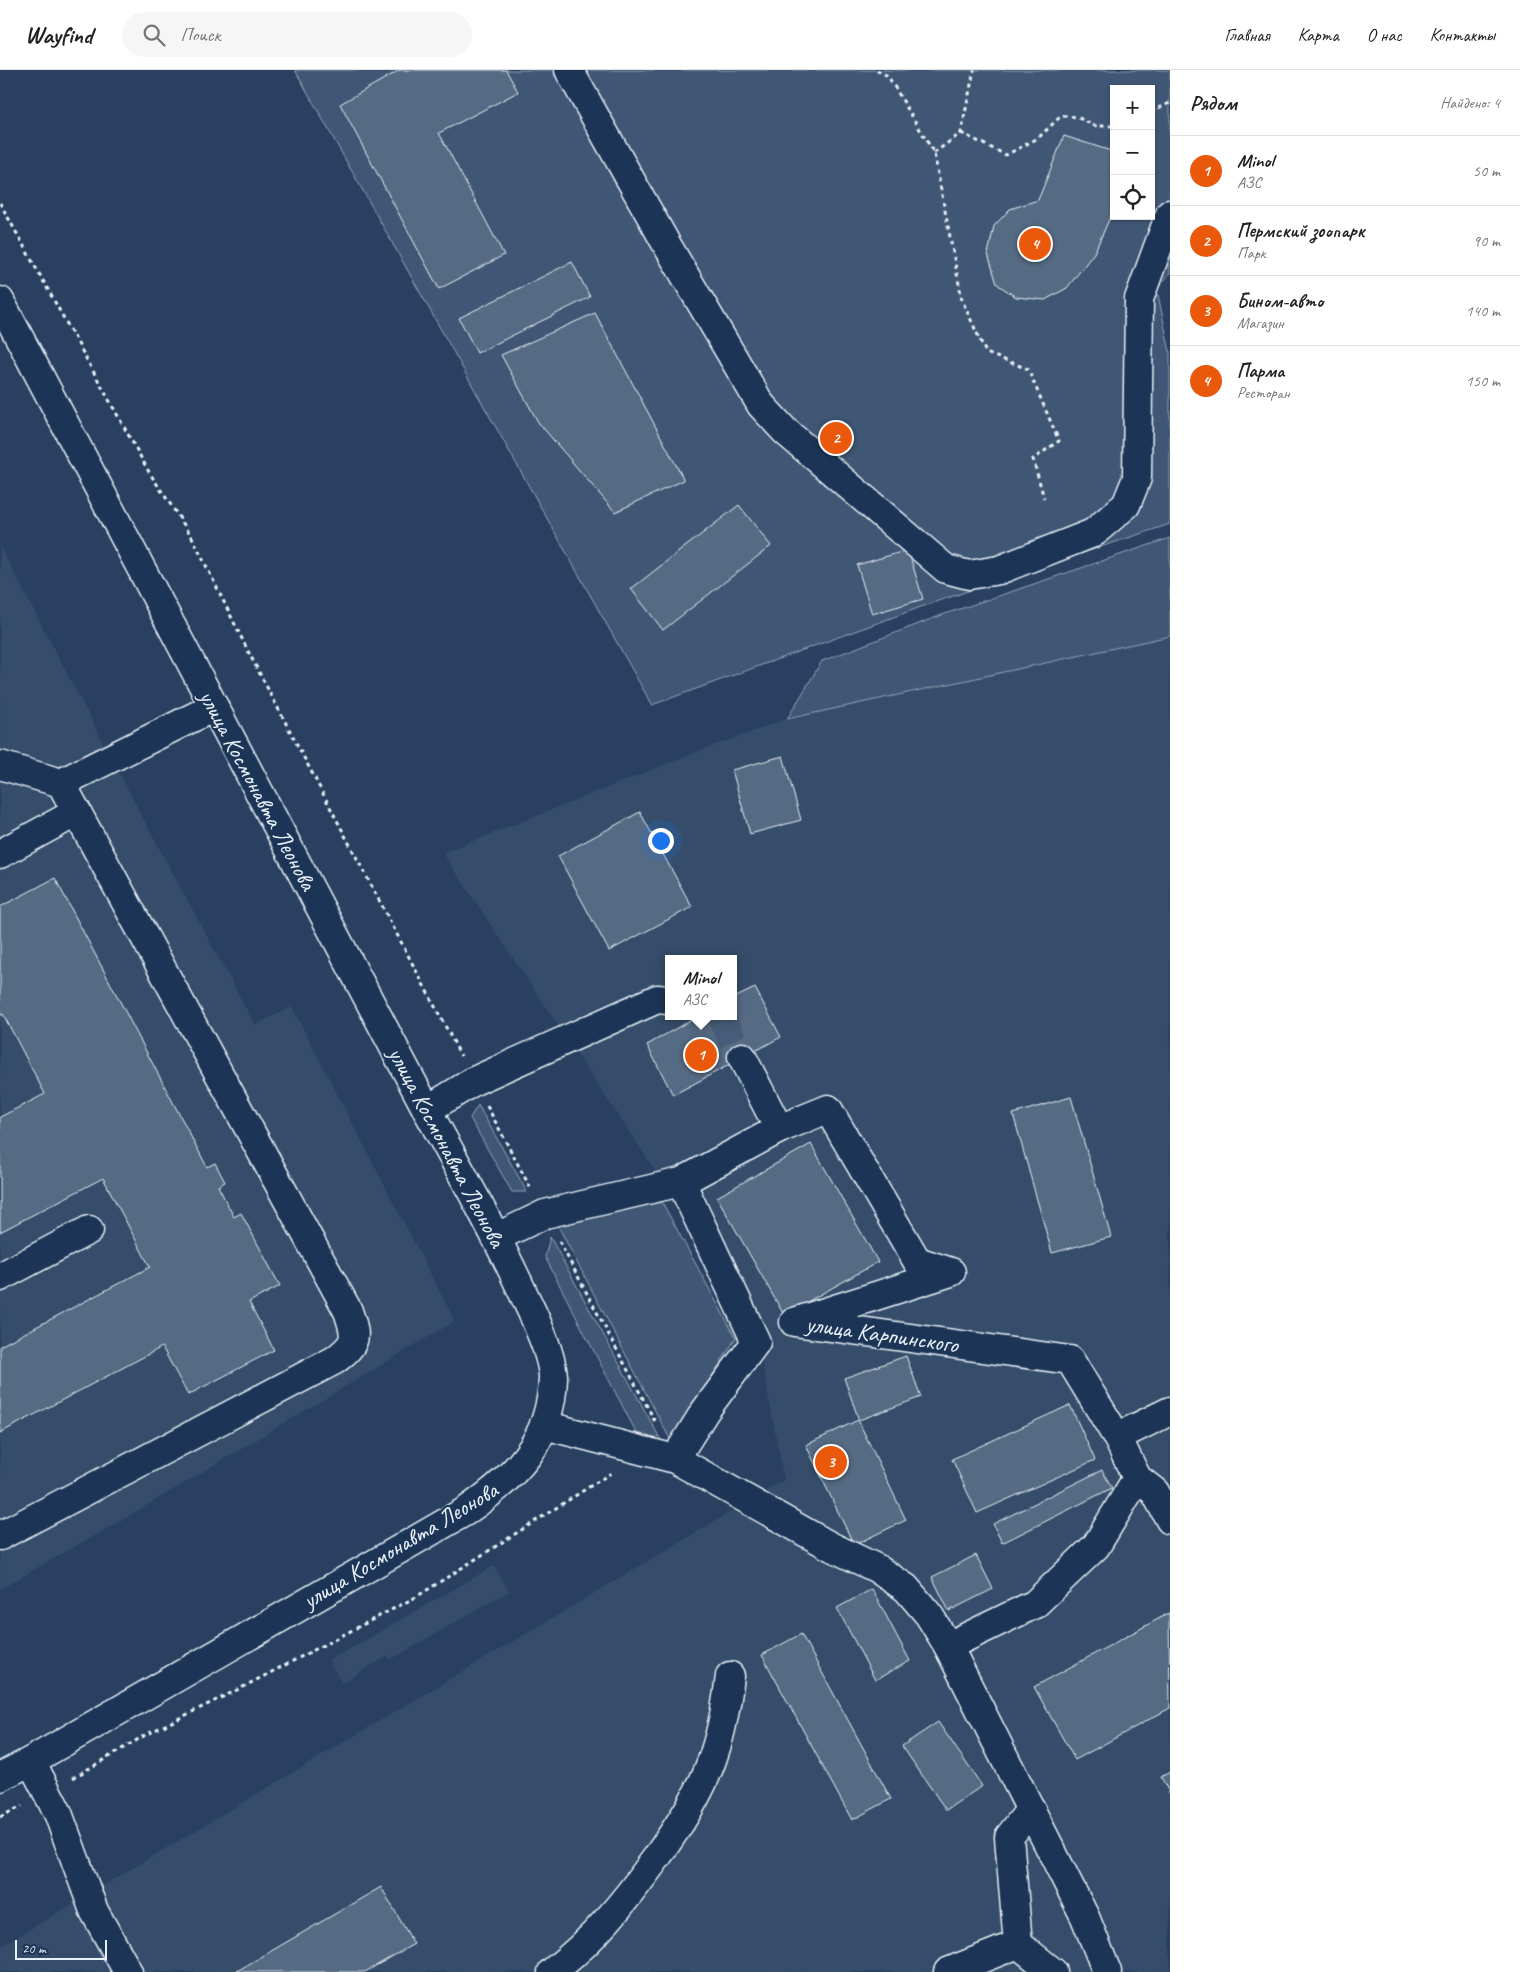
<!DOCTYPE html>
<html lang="ru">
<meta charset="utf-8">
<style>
body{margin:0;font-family:Caveat,sans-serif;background:#f6f6f6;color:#222}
.controls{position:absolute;right:15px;top:15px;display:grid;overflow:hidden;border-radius:0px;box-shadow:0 1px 4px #0004}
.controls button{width:45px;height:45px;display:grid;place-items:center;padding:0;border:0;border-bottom:1px solid #e0e0e0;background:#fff;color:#222;font:25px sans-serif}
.scale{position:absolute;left:15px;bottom:12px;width:92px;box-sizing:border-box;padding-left:5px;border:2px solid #e8f1f8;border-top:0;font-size:14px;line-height:18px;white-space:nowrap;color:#e8f1f8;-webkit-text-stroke:4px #1d3557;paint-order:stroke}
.you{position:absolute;left:660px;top:770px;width:18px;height:18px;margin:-12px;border:4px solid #fff;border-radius:50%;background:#1a73e8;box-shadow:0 0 0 8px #1a73e833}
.badge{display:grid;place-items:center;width:32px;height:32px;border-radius:50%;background:#ea580c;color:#fff;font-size:16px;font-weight:700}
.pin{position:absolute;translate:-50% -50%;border:2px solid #fff;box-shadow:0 1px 5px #0006}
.popup{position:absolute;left:665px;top:885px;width:72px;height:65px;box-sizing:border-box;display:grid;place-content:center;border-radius:0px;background:#fff;filter:drop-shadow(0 1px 4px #0005);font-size:16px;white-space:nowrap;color:#767676}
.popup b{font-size:19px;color:#222}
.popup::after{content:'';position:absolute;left:50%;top:100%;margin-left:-10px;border:10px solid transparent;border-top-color:#fff}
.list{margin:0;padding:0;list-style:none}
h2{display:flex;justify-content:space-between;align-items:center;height:65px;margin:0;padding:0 20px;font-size:21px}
h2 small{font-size:16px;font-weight:400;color:#767676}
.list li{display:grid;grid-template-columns:32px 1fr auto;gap:15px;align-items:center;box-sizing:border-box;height:70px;padding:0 20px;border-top:1px solid #e0e0e0}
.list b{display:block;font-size:19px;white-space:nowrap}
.list p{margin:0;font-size:16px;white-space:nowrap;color:#767676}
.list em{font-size:16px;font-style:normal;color:#767676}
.icon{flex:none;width:28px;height:28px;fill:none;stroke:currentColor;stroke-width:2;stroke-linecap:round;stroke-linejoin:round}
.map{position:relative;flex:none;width:1170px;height:1902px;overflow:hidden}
header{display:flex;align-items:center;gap:30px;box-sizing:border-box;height:70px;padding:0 25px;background:#fff;border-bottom:1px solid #e0e0e0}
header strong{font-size:24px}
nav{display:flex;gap:28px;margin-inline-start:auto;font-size:18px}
.search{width:350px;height:45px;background:#f6f6f6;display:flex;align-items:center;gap:12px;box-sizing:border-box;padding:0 18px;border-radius:28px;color:#767676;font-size:19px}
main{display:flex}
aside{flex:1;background:#fff}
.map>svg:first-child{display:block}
</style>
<header>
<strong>Wayfind</strong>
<div class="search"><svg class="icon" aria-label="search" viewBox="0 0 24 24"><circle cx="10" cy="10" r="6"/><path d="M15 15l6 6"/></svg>Поиск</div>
<nav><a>Главная</a><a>Карта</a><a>О нас</a><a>Контакты</a></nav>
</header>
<main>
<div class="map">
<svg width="1170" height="1902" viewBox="0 0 1170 1902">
<rect width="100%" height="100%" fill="#294061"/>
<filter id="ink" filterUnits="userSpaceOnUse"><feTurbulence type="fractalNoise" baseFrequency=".02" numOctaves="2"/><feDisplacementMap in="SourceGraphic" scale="10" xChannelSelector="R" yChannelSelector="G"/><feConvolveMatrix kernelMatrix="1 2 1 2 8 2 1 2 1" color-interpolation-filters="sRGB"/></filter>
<g filter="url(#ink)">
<!-- built -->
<g fill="#364d6b" fill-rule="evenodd">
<path d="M 0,476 L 144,750 L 255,955 L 292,937 L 455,1251 L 124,1449 L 0,1519 Z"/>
<path d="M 1170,566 L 1170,1902 L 0,1902 L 0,1877 L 784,1410 L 754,1249 L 443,783 L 707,678 L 787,649 ZM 668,889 L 734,889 L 734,946 L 668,946 Z"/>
<path d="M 494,1496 L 509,1521 L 390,1590 L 388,1586 L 342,1613 L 329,1591 Z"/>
</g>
<!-- green -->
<g fill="#415774" stroke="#94a4b6" fill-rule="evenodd">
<path d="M 295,0 L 1170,0 L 1170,203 L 1157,220 L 1170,282 L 1170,454 L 932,533 L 652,635 ZM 1114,19 L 1151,19 L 1151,146 L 1114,146 Z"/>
<path d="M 1170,468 L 1170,566 L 787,649 L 822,591 L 942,545 Z"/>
<path d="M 478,1035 L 527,1122 L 512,1122 L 470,1048 Z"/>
<path d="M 662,1132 L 736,1268 L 671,1371 L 557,1154 L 629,1133 Z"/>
<path d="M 550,1167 L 662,1372 L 636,1362 L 545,1187 Z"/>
</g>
<!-- building -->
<g fill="#556a83" stroke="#e8f1f8">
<path d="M 400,0 L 506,0 L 518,22 L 439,63 L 504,185 L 439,219 L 340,34 Z"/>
<path d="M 1064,66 L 1114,82 L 1114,136 L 1112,143 L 1094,183 L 1067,218 L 1045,230 L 1016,227 L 997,214 L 988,184 L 994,156 L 1010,139 L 1038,130 Z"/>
<path d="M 572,192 L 590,227 L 477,283 L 459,248 Z"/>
<path d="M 595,243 L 684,410 L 615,442 L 538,352 L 501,285 Z"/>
<path d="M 739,435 L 771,476 L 663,560 L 631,519 Z"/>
<path d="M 908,480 L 923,529 L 872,544 L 857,495 Z"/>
<path d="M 783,686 L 801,750 L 750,764 L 732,700 Z"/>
<path d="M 640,742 L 692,837 L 609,881 L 558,786 Z"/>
<path d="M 55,808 L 207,1097 L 215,1093 L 225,1112 L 218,1116 L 234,1147 L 241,1143 L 280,1216 L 249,1232 L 274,1280 L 188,1325 L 162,1277 L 0,1363 L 0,1276 L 150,1197 L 103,1108 L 0,1162 L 0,1047 L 45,1024 L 3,944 L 0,946 L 0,837 Z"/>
<path d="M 755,918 L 781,967 L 673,1025 L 647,975 L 698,946 L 734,946 L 734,928 Z"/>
<path d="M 1071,1027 L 1111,1167 L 1052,1183 L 1013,1044 Z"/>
<path d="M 811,1074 L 878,1192 L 784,1245 L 717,1127 Z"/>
<path d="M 906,1286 L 921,1327 L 859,1350 L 844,1308 Z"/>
<path d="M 1070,1335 L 1095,1390 L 977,1443 L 952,1389 Z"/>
<path d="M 858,1350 L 906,1450 L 854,1475 L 806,1375 Z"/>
<path d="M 1102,1400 L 1112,1418 L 1002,1473 L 993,1454 Z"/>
<path d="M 976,1485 L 993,1519 L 949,1541 L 932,1507 Z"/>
<path d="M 872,1519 L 910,1591 L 875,1610 L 837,1538 Z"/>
<path d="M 1169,1543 L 1170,1638 L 1075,1690 L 1034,1617 Z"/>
<path d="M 801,1564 L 891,1729 L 852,1750 L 762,1585 Z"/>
<path d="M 938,1652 L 982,1716 L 946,1740 L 902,1676 Z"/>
<path d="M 1170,1702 L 1170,1724 L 1161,1707 Z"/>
<path d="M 381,1817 L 414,1874 L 365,1902 L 238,1902 L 237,1901 Z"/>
</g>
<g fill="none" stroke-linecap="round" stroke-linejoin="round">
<!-- minor-tunnel -->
<path stroke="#465b78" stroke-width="28" stroke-dasharray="28 14" stroke-linecap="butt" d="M 720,946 L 742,987"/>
<defs>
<g id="minor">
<path d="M 569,0 L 667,175 L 761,335 L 785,361 L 946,499 L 969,505 L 999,500 L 1093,463 L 1126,435 L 1137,408 L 1139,229 L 1170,144"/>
<path d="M 0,695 L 61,713 L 348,1241 C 357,1268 358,1272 335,1290 L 0,1466"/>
<path d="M 61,713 L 214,637"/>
<path d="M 0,784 L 77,742"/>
<path d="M 427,1040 L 474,1011 L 657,929 L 668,930"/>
<path d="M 779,1059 L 828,1039 L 917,1191 L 951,1202 L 794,1252 L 1070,1290 L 1117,1367 L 1137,1408 L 1155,1422 L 1170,1450"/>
<path d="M 497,1167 L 545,1144 L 681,1112 L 779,1059 L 742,987"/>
<path d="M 0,1207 L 89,1160"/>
<path d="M 544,1355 L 675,1389 L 830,1476 L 876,1498 L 906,1518 L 929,1545 L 948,1576 L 1085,1847 L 1107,1902"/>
<path d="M 1117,1367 L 1170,1341"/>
<path d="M 675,1389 L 705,1341 L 756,1272 L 681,1112"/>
<path d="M 948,1576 L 1035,1534 L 1096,1476 L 1137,1408"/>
<path d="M 31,1691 L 58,1743 L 94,1841 L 128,1902"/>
<path d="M 1018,1874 L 1053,1902"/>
<path d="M 552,1902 C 595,1869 625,1831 657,1787 C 680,1754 703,1720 715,1681 C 723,1656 727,1631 730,1606"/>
<path d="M 948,1902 L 1018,1874 L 1009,1767 L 1031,1739"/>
</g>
<path id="major" d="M 0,231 L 427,1040 C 461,1102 495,1162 524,1225 C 534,1245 553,1287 553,1308 C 551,1372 515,1407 466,1441 L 31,1691 L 0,1707"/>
</defs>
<!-- minor casing -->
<use href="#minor" stroke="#e8f1f8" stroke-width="31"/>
<!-- major casing -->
<use href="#major" stroke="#e8f1f8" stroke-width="31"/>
<!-- path -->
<g stroke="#e8f1f8" stroke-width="3" stroke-dasharray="4 4" stroke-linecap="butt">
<path d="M 877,0 L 888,6 L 934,83 L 962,230 L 986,283 L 1028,299 L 1059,371 L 1033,389 L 1044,428"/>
<path d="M 1151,41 L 1170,33"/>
<path d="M 961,63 L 1006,85 L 1038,68 L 1061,46 L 1077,47 L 1095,56 L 1114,56"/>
<path d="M 934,83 L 961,63 L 974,0"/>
<path d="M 0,133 L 149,402 L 192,467 L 250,585 L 461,986"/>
<path d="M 487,1036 L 531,1119"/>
<path d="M 559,1171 L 656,1353"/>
<path d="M 73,1708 L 147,1664 L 239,1619 L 416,1527 L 611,1403"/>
<path d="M 0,1747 L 22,1736"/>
</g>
<!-- minor -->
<use href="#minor" stroke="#1d3557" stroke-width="28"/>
<!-- major -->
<use href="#major" stroke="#1d3557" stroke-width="28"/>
</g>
</g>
<g text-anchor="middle" stroke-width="4" stroke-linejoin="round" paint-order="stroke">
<!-- street labels -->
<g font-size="24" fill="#e8f1f8" stroke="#1d3557">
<text transform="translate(258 720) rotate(62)" y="8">улица Космонавта Леонова</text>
<text transform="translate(447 1077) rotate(62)" y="8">улица Космонавта Леонова</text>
<text transform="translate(882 1264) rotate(8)" y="8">улица Карпинского</text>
<text transform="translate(400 1475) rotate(-31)" y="8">улица Космонавта Леонова</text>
</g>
</g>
</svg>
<div class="controls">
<button>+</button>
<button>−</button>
<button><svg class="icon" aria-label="locate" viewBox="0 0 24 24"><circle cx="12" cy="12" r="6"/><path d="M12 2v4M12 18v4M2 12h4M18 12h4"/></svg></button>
</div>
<div class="scale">20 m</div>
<div class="you"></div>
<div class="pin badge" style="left:701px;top:985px">1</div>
<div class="popup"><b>Minol</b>АЗС</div>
<div class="pin badge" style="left:836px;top:368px">2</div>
<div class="pin badge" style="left:831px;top:1392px">3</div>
<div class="pin badge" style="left:1035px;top:174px">4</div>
</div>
<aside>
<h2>Рядом<small>Найдено: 4</small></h2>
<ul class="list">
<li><span class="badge">1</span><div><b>Minol</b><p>АЗС</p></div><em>50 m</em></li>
<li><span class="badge">2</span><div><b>Пермский зоопарк</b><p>Парк</p></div><em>90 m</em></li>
<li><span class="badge">3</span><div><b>Бином-авто</b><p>Магазин</p></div><em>140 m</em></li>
<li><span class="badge">4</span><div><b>Парма</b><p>Ресторан</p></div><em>150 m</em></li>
</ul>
</aside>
</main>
